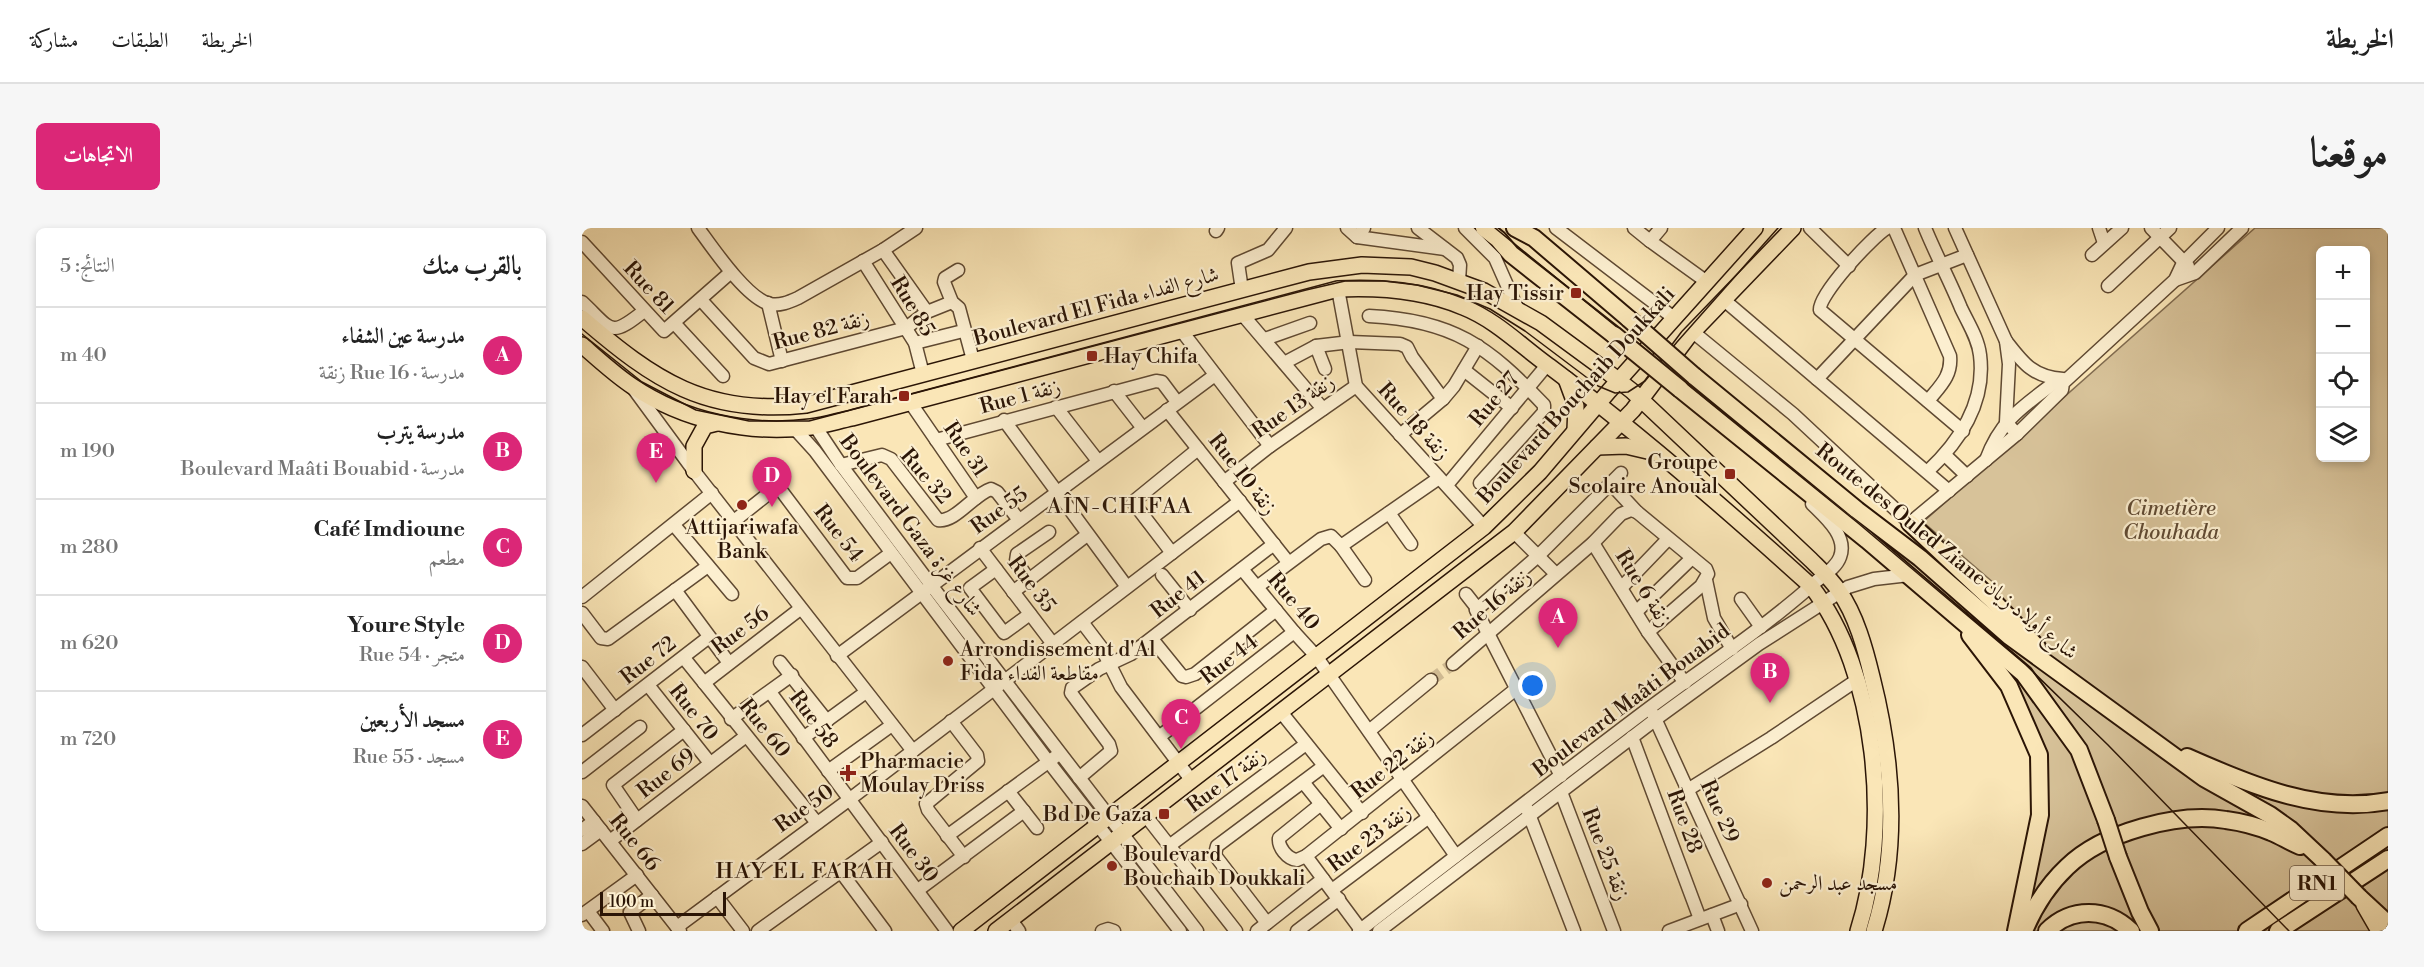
<!DOCTYPE html>
<html lang="ar">
<meta charset="utf-8">
<style>
body{margin:0;font-family:"Libre Bodoni",Amiri,serif;background:#f6f6f6;color:#222;direction:rtl}
.controls{position:absolute;right:18px;top:18px;display:grid;overflow:hidden;border-radius:9px;box-shadow:0 3px 9px #0003}
.controls button{width:54px;height:54px;display:grid;place-items:center;padding:0;border:0;border-bottom:2px solid #e0e0e0;background:#fff;color:#222;font:30px sans-serif}
.scale{position:absolute;left:18px;bottom:15px;width:126px;box-sizing:border-box;padding-left:6px;border:3px solid #2b1506;border-top:0;font-size:16px;line-height:21px;white-space:nowrap;color:#2b1506;-webkit-text-stroke:4px #fcefd0;paint-order:stroke}
.you{position:absolute;left:951px;top:458px;width:21px;height:21px;margin:-15px;border:4px solid #fff;border-radius:50%;background:#1a73e8;box-shadow:0 0 0 9px #1a73e833}
.badge{display:grid;place-items:center;width:39px;height:39px;border-radius:50%;background:#db2777;color:#fff;font-size:20px;font-weight:700}
.pin{position:absolute;translate:-50% -50px;filter:drop-shadow(0 2px 3px #0008)}
.pin::after{content:'';position:absolute;top:32px;width:21px;height:18px;background:inherit;clip-path:polygon(0 0,100% 0,50% 100%)}
.list{margin:0;padding:0;list-style:none}
h2{display:flex;justify-content:space-between;align-items:center;height:78px;margin:0;padding:0 24px;font-size:26px}
h2 small{font-size:20px;font-weight:400;color:#767676}
.list li{display:grid;grid-template-columns:39px 1fr auto;gap:18px;align-items:center;box-sizing:border-box;height:96px;padding:0 24px;border-top:2px solid #e0e0e0}
.list b{display:block;font-size:22px;white-space:nowrap}
.list p{margin:0;font-size:20px;white-space:nowrap;color:#767676}
.list em{font-size:20px;font-style:normal;color:#767676}
.icon{flex:none;width:33px;height:33px;fill:none;stroke:currentColor;stroke-width:2;stroke-linecap:round;stroke-linejoin:round}
.map{position:relative;flex:none;width:1806px;height:703px;overflow:hidden;direction:ltr;border-radius:9px}
header{display:flex;align-items:center;gap:36px;box-sizing:border-box;height:84px;padding:0 30px;background:#fff;border-bottom:2px solid #e0e0e0}
header strong{font-size:28px}
nav{display:flex;gap:33px;margin-inline-start:auto;font-size:21px}
.intro{display:flex;align-items:center;justify-content:space-between;box-sizing:border-box;height:144px;padding:0 36px}
h1{margin:0;font-size:42px}
.button{padding:15px 27px;border-radius:9px;background:#db2777;color:#fff;font-size:21px;font-weight:700}
main{display:flex;gap:36px;padding:0 36px}
aside{flex:1;background:#fff;border-radius:9px;box-shadow:0 3px 9px #0003}
.map>svg:first-child{display:block}
</style>
<header>
<strong>الخريطة</strong>
<nav><a>الخريطة</a><a>الطبقات</a><a>مشاركة</a></nav>
</header>
<div class="intro"><h1>موقعنا</h1><a class="button">الاتجاهات</a></div>
<main>
<div class="map">
<svg width="1806" height="703" viewBox="0 0 1806 703">
<rect width="100%" height="100%" fill="#fae6b7"/>
<filter id="stains"><feTurbulence type="fractalNoise" baseFrequency=".00333" numOctaves="4"/><feColorMatrix values="0 0 0 0 .2 0 0 0 0 .09 0 0 0 0 .02 0 0 0 .5 -.17"/></filter>
<radialGradient id="worn" r=".72"><stop offset=".6" stop-color="#630" stop-opacity="0"/><stop offset="1" stop-color="#630" stop-opacity=".3"/></radialGradient>
<!-- green -->
<path fill="#d7c299" stroke="#816c50" stroke-width="1.5" fill-rule="evenodd" d="M 1673,0 L 1806,0 L 1806,703 L 1431,703 L 1459,566 L 1452,507 L 1378,391 L 1413,356 L 1341,294 ZM 1738,22 L 1784,22 L 1784,230 L 1738,230 Z"/>
<g fill="none" stroke-linecap="round" stroke-linejoin="round">
<!-- minor-tunnel -->
<path stroke="#d1bc94" stroke-width="12" stroke-dasharray="12 6" stroke-linecap="butt" d="M 849,452 L 871,436"/>
<defs>
<g id="minor">
<path d="M 116,0 C 130,19 165,71 188,76 C 198,78 207,74 216,70 L 301,22 L 334,0"/>
<path d="M 765,0 L 775,9 L 782,0"/>
<path d="M 836,0 L 875,30 L 878,37 L 877,53"/>
<path d="M 883,0 L 913,30 L 936,82"/>
<path d="M 974,0 L 1092,90"/>
<path d="M 1052,0 L 1068,13"/>
<path d="M 1079,0 L 1068,13 L 1125,54"/>
<path d="M 1228,0 L 1267,38"/>
<path d="M 1305,0 C 1291,8 1236,67 1238,82 L 1381,203"/>
<path d="M 1312,0 L 1368,128 C 1370,148 1358,158 1346,173"/>
<path d="M 1343,0 C 1354,27 1368,53 1379,80 C 1386,95 1396,110 1398,127 C 1404,174 1379,212 1346,243"/>
<path d="M 1373,0 L 1424,113 L 1427,136 L 1424,194 L 1435,206"/>
<path d="M 1517,0 L 1522,15"/>
<path d="M 1569,0 L 1606,38"/>
<path d="M 634,3 L 636,0"/>
<path d="M 775,9 L 863,21"/>
<path d="M 0,14 L 82,103 L 149,44"/>
<path d="M 301,22 L 345,84"/>
<path d="M 1510,27 L 1540,0"/>
<path d="M 281,33 L 333,115 L 341,146"/>
<path d="M 376,42 L 363,50 L 362,54 L 370,74 L 377,80 L 391,132"/>
<path d="M 1593,52 L 1613,45 L 1660,0"/>
<path d="M 1526,58 L 1588,0"/>
<path d="M 756,61 L 774,158 L 902,299"/>
<path d="M 660,62 L 656,35 L 686,22 L 704,0"/>
<path d="M 119,72 L 172,130 L 187,136 L 324,100 L 345,84 L 370,74"/>
<path d="M 1142,72 L 1367,263"/>
<path d="M 0,74 C 30,102 27,111 62,83"/>
<path d="M 186,75 L 200,133"/>
<path d="M 660,86 L 741,181"/>
<path d="M 787,88 C 871,92 906,118 962,177 L 962,184 L 898,255"/>
<path d="M 93,96 L 141,148"/>
<path d="M 599,102 L 688,218"/>
<path d="M 1111,104 L 1211,186 L 1328,295 L 1435,206 L 1480,162 L 1481,155 L 1593,52 L 1601,35 L 1636,0"/>
<path d="M 683,111 L 728,95"/>
<path d="M 1424,113 C 1441,135 1451,149 1481,151"/>
<path d="M 333,115 L 381,103"/>
<path d="M 734,118 L 743,141"/>
<path d="M 702,135 L 734,118 L 768,114 L 818,116 L 825,119 L 830,129 L 861,171"/>
<path d="M 882,142 L 930,180"/>
<path d="M 1235,151 L 1333,47 L 1385,27"/>
<path d="M 51,160 L 112,243 L 331,523"/>
<path d="M 532,163 L 560,199"/>
<path d="M 328,174 L 394,270"/>
<path d="M 474,179 L 516,233"/>
<path d="M 585,182 L 706,334"/>
<path d="M 422,192 L 545,359"/>
<path d="M 233,198 L 259,237 L 349,357 L 615,703"/>
<path d="M 213,201 L 233,223 L 466,533 L 598,703"/>
<path d="M 818,207 L 861,171 L 872,158 L 896,118"/>
<path d="M 354,212 L 574,153 L 580,154 L 595,174"/>
<path d="M 1363,227 L 1385,248"/>
<path d="M 1404,232 C 1418,193 1440,179 1472,155 L 1481,155"/>
<path d="M 259,237 L 300,227 L 309,231 L 356,292 C 373,295 392,266 409,261 L 415,264 L 437,292"/>
<path d="M 642,254 L 688,218 L 774,158"/>
<path d="M 1029,256 L 1055,284 L 1124,341 L 1126,346 L 1119,358 L 1066,404"/>
<path d="M 865,257 L 965,137"/>
<path d="M 807,285 L 829,316"/>
<path d="M 152,293 L 191,262 L 198,261 L 265,350 L 275,350 L 309,325"/>
<path d="M 92,297 L 150,366"/>
<path d="M 932,304 L 974,346"/>
<path d="M 1011,315 L 1066,404 L 1103,455"/>
<path d="M 759,318 L 783,352"/>
<path d="M 398,320 L 471,416"/>
<path d="M 590,325 L 551,274 L 616,221"/>
<path d="M 414,341 L 388,360 L 422,405 L 448,386"/>
<path d="M 660,341 L 712,404 L 734,428 L 874,628"/>
<path d="M 580,347 L 608,382"/>
<path d="M 447,352 L 434,333 L 435,326 L 467,304"/>
<path d="M 1124,352 L 1132,390 L 1150,421"/>
<path d="M 675,359 L 739,311 L 749,308 L 759,318 L 857,250"/>
<path d="M 1040,359 L 1086,311"/>
<path d="M 93,362 L 147,435"/>
<path d="M 431,364 L 505,307"/>
<path d="M 884,366 L 895,380"/>
<path d="M 0,369 L 130,265"/>
<path d="M 1159,371 L 1179,399"/>
<path d="M 1054,384 L 1110,330"/>
<path d="M 0,385 L 19,410 L 26,411 L 126,338"/>
<path d="M 500,394 L 519,419 L 539,459 L 610,553"/>
<path d="M 570,411 L 600,448 L 604,449 L 613,446 L 694,382"/>
<path d="M 255,428 L 633,147"/>
<path d="M 102,430 L 235,595"/>
<path d="M 198,434 L 245,493"/>
<path d="M 871,436 L 1011,315 L 1039,286 L 1049,282 L 1055,284"/>
<path d="M 0,439 L 33,482"/>
<path d="M 122,455 L 218,381"/>
<path d="M 66,457 L 128,535"/>
<path d="M 188,464 L 365,703"/>
<path d="M 699,484 L 780,585"/>
<path d="M 1071,486 L 1170,703"/>
<path d="M 149,491 L 210,447"/>
<path d="M 369,493 L 395,527 L 396,533 L 344,576 L 346,582 L 382,629"/>
<path d="M 787,503 L 849,452"/>
<path d="M 0,507 L 127,409"/>
<path d="M 577,509 L 712,404"/>
<path d="M 1050,509 L 1118,691"/>
<path d="M 221,510 L 284,464"/>
<path d="M 246,543 L 310,497"/>
<path d="M 0,544 L 58,499"/>
<path d="M 979,548 L 894,382 L 956,328 L 1039,245"/>
<path d="M 497,550 L 529,523 L 527,516 L 489,465 L 490,460 L 517,441 L 549,426 L 692,316"/>
<path d="M 721,554 L 759,601"/>
<path d="M 1107,561 L 1189,510 L 1275,452"/>
<path d="M 426,563 L 455,600"/>
<path d="M 979,564 L 1032,703"/>
<path d="M 739,576 L 697,610 C 696,619 705,631 715,632 L 724,628 L 934,461"/>
<path d="M 0,578 L 98,703"/>
<path d="M 945,581 L 992,703"/>
<path d="M 564,588 L 654,703"/>
<path d="M 55,592 L 31,557 L 102,502"/>
<path d="M 0,602 L 12,593"/>
<path d="M 365,608 L 473,529"/>
<path d="M 28,613 L 164,508"/>
<path d="M 0,616 L 19,602"/>
<path d="M 587,618 L 724,516"/>
<path d="M 724,628 L 779,702"/>
<path d="M 259,644 L 303,703"/>
<path d="M 336,662 L 442,583"/>
<path d="M 750,662 L 847,589"/>
<path d="M 135,669 L 161,703"/>
<path d="M 6,683 L 21,703"/>
<path d="M 0,687 L 55,647"/>
<path d="M 1130,687 L 1136,703"/>
<path d="M 429,692 L 437,703"/>
<path d="M 685,695 L 635,630 L 633,626 L 635,618 L 742,538"/>
<path d="M 95,699 L 268,571 L 658,273"/>
<path d="M 57,703 L 48,684 L 70,667"/>
<path d="M 176,703 L 300,614"/>
<path d="M 520,703 L 526,701 L 532,703"/>
<path d="M 675,703 L 741,651"/>
<path d="M 715,703 L 757,671"/>
<path d="M 777,703 C 873,629 969,554 1066,481 C 1121,440 1178,403 1229,358 C 1238,349 1254,341 1258,329 C 1266,308 1243,289 1230,276"/>
<path d="M 797,703 L 1074,491 L 1177,416 L 1266,359 L 1292,351 L 1327,347"/>
<path d="M 1087,703 L 1159,676"/>
</g>
<g id="major">
<path d="M 0,90 C 72,152 124,188 224,177 L 727,44 L 780,37 L 829,39 L 853,45 L 902,63 L 959,95 L 1023,142 L 1050,163 L 1229,332 C 1239,342 1250,352 1257,363 C 1274,387 1283,420 1290,449 C 1311,532 1318,620 1292,703"/>
<path d="M 0,117 C 16,131 32,146 50,158 C 102,193 167,207 229,199 C 243,197 256,193 270,190 L 756,61 C 799,59 841,62 881,79 C 914,92 939,118 967,138 C 1059,207 1144,281 1229,358 C 1296,444 1309,600 1276,703"/>
<path d="M 984,151 L 994,178 L 993,202"/>
<path d="M 1015,219 L 1044,218 L 1074,225"/>
<path d="M 112,243 L 112,218 L 123,198 L 135,195"/>
<path d="M 1782,677 L 1797,703"/>
<path d="M 379,703 L 902,299 L 958,244 L 1027,163 L 1173,0"/>
<path d="M 414,703 L 932,304 L 1051,182 L 1106,109 L 1211,0"/>
</g>
<g id="highway">
<path d="M 902,0 L 916,11 L 929,26 L 1032,107"/>
<path d="M 933,0 L 952,10 L 1047,91"/>
<path d="M 1112,148 L 1275,282 L 1338,330 L 1427,408 L 1622,550 L 1688,587 L 1709,602 L 1741,632"/>
<path d="M 1098,161 L 1285,312 L 1442,446 L 1497,522 L 1524,592"/>
<path d="M 1328,295 L 1410,372 L 1455,419"/>
<path d="M 1388,407 L 1427,458 L 1457,527 L 1458,587 L 1434,703"/>
<path d="M 1605,529 C 1668,557 1736,586 1806,573"/>
<path d="M 1536,629 L 1558,684 L 1568,703"/>
<path d="M 1777,669 L 1806,696"/>
<path d="M 1442,703 C 1452,679 1466,657 1485,639 C 1521,604 1596,584 1644,592 C 1659,594 1675,598 1689,604 C 1699,608 1708,614 1718,618"/>
<path d="M 1465,703 C 1489,679 1524,679 1549,703"/>
<path d="M 1665,703 L 1806,608"/>
<path d="M 1696,703 L 1806,631"/>
</g>
</defs>
<!-- minor casing -->
<use href="#minor" stroke="#5f4932" stroke-width="15"/>
<!-- major casing -->
<use href="#major" stroke="#2b1506" stroke-width="18"/>
<!-- highway casing -->
<use href="#highway" stroke="#2b1506" stroke-width="20"/>
<!-- minor -->
<use href="#minor" stroke="#fcefd0" stroke-width="12"/>
<!-- major -->
<use href="#major" stroke="#fae6b7" stroke-width="15"/>
<!-- highway -->
<use href="#highway" stroke="#fae6b7" stroke-width="16"/>
<!-- tram -->
<g stroke="#2b1506" stroke-width="1.5">
<path d="M 913,0 L 1276,295 L 1444,437 L 1526,517 L 1707,703"/>
<path d="M 0,106 L 60,154 L 114,182 L 167,193 L 227,193 L 724,62 L 763,53 L 802,53 L 835,57 L 875,67 L 908,81 L 943,103 L 1016,158 L 1033,165 L 1046,164 L 1063,153 L 1095,114 L 1196,0"/>
</g>
<defs>
<g id="highway-bridge">
<path d="M 1047,91 L 1112,148"/>
<path d="M 1032,107 L 1098,161"/>
<path d="M 1524,592 L 1536,629"/>
<path d="M 1741,632 L 1777,669"/>
</g>
</defs>
<!-- highway-bridge casing -->
<use href="#highway-bridge" stroke="#2b1506" stroke-width="20" stroke-linecap="butt"/>
<!-- highway-bridge -->
<use href="#highway-bridge" stroke="#fae6b7" stroke-width="16"/>
</g>
<!-- markers -->
<g fill="#8f2418" stroke="#fcefd0" stroke-width="2">
<rect x="988" y="59" width="12" height="12" rx="3"/>
<rect x="504" y="122" width="12" height="12" rx="3"/>
<rect x="316" y="162" width="12" height="12" rx="3"/>
<rect x="1142" y="240" width="12" height="12" rx="3"/>
<circle cx="160" cy="277" r="6"/>
<circle cx="366" cy="433" r="6"/>
<path d="M263 536h6v6h6v6h-6v6h-6v-6h-6v-6h6z"/>
<rect x="576" y="580" width="12" height="12" rx="3"/>
<circle cx="530" cy="638" r="6"/>
<circle cx="1185" cy="655" r="6"/>
</g>
<g text-anchor="middle" stroke-width="4.5" stroke-linejoin="round" paint-order="stroke">
<!-- shield labels -->
<rect fill="#fcefd0" stroke="#6a5643" stroke-width="1.5" x="1708" y="638" width="54" height="34" rx="4.5"/>
<g font-size="20" font-weight="bold" fill="#2b1506">
<text x="1735" y="662">RN1</text>
</g>
<!-- street labels -->
<g font-size="21" fill="#2b1506" stroke="#fcefd0">
<text transform="translate(67 59) rotate(47)" y="7">Rue 81</text>
<text transform="translate(331 78) rotate(59)" y="7">Rue 85</text>
<text transform="translate(514 78) rotate(-15)" y="7">Boulevard El Fida شارع الفداء</text>
<text transform="translate(239 102) rotate(-15)" y="7">Rue 82 زنقة</text>
<text transform="translate(994 167) rotate(-48)" y="7">Boulevard Bouchaib Doukkali</text>
<text transform="translate(438 168) rotate(-15)" y="7">Rue 1 زنقة</text>
<text transform="translate(912 171) rotate(-50)" y="7">Rue 27</text>
<text transform="translate(711 178) rotate(-35)" y="7">Rue 13 زنقة</text>
<text transform="translate(832 193) rotate(48)" y="7">Rue 18 زنقة</text>
<text transform="translate(384 221) rotate(56)" y="7">Rue 31</text>
<text transform="translate(661 246) rotate(52)" y="7">Rue 10 زنقة</text>
<text transform="translate(344 248) rotate(49)" y="7">Rue 32</text>
<text transform="translate(417 282) rotate(-36)" y="7">Rue 55</text>
<text transform="translate(329 297) rotate(53)" y="7">Boulevard Gaza شارع غزة</text>
<text transform="translate(257 305) rotate(52)" y="7">Rue 54</text>
<text transform="translate(1365 323) rotate(39)" y="7">Route des Ouled Ziane شارع أولاد زيان</text>
<text transform="translate(450 356) rotate(53)" y="7">Rue 35</text>
<text transform="translate(1062 360) rotate(58)" y="7">Rue 6 زنقة</text>
<text transform="translate(596 366) rotate(-38)" y="7">Rue 41</text>
<text transform="translate(712 373) rotate(50)" y="7">Rue 40</text>
<text transform="translate(910 376) rotate(-41)" y="7">Rue 16 زنقة</text>
<text transform="translate(158 402) rotate(-37)" y="7">Rue 56</text>
<text transform="translate(647 431) rotate(-38)" y="7">Rue 44</text>
<text transform="translate(66 432) rotate(-38)" y="7">Rue 72</text>
<text transform="translate(1049 472) rotate(-37)" y="7">Boulevard Maâti Bouabid</text>
<text transform="translate(112 484) rotate(52)" y="7">Rue 70</text>
<text transform="translate(232 491) rotate(53)" y="7">Rue 58</text>
<text transform="translate(183 500) rotate(51)" y="7">Rue 60</text>
<text transform="translate(810 536) rotate(-38)" y="7">Rue 22 زنقة</text>
<text transform="translate(84 545) rotate(-38)" y="7">Rue 69</text>
<text transform="translate(644 552) rotate(-37)" y="7">Rue 17 زنقة</text>
<text transform="translate(222 580) rotate(-36)" y="7">Rue 50</text>
<text transform="translate(1138 583) rotate(66)" y="7">Rue 29</text>
<text transform="translate(1103 593) rotate(70)" y="7">Rue 28</text>
<text transform="translate(787 610) rotate(-37)" y="7">Rue 23 زنقة</text>
<text transform="translate(53 614) rotate(51)" y="7">Rue 66</text>
<text transform="translate(332 625) rotate(53)" y="7">Rue 30</text>
<text transform="translate(1024 626) rotate(69)" y="7">Rue 25 زنقة</text>
</g>
<!-- poi labels -->
<g font-size="21" fill="#2b1506" stroke="#fcefd0" text-anchor="start">
<text x="982" y="72" text-anchor="end">Hay Tissir</text>
<text x="522" y="135">Hay Chifa</text>
<text x="310" y="175" text-anchor="end">Hay el Farah</text>
<text x="1136" y="241" text-anchor="end">Groupe<tspan x="1136" dy="24">Scolaire Anoual</tspan></text>
<text x="160" y="306" text-anchor="middle">Attijariwafa<tspan x="160" dy="24">Bank</tspan></text>
<text x="378" y="428">Arrondissement d'Al<tspan x="378" dy="24">Fida مقاطعة الفداء</tspan></text>
<text x="278" y="540">Pharmacie<tspan x="278" dy="24">Moulay Driss</tspan></text>
<text x="570" y="593" text-anchor="end">Bd De Gaza</text>
<text x="542" y="633">Boulevard<tspan x="542" dy="24">Bouchaib Doukkali</tspan></text>
<text x="1197" y="662">مسجد عبد الرحمن</text>
</g>
<!-- park labels -->
<g font-size="21" font-style="italic" fill="#5f4932" stroke="#fcefd0">
<text x="1589" y="287">Cimetière<tspan x="1589" dy="24">Chouhada</tspan></text>
</g>
<!-- neighbourhood labels -->
<g font-size="22" letter-spacing="1.5" fill="#2b1506" stroke="#fcefd0">
<text x="538" y="285">AÎN-CHIFAA</text>
<text x="223" y="650">HAY EL FARAH</text>
</g>
</g>
<rect width="100%" height="100%" filter="url(#stains)"/>
<rect width="100%" height="100%" fill="url(#worn)"/>
</svg>
<div class="controls">
<button>+</button>
<button>−</button>
<button><svg class="icon" aria-label="locate" viewBox="0 0 24 24"><circle cx="12" cy="12" r="6"/><path d="M12 2v4M12 18v4M2 12h4M18 12h4"/></svg></button>
<button><svg class="icon" aria-label="layers" viewBox="0 0 24 24"><path d="M12 4l9 5-9 5-9-5zM3 14l9 5 9-5"/></svg></button>
</div>
<div class="scale">100 m</div>
<div class="you"></div>
<div class="pin badge" style="left:976px;top:420px">A</div>
<div class="pin badge" style="left:1188px;top:475px">B</div>
<div class="pin badge" style="left:599px;top:521px">C</div>
<div class="pin badge" style="left:190px;top:279px">D</div>
<div class="pin badge" style="left:74px;top:255px">E</div>
</div>
<aside>
<h2>بالقرب منك<small>النتائج: 5</small></h2>
<ul class="list">
<li><span class="badge">A</span><div><b>مدرسة عين الشفاء</b><p>مدرسة · Rue 16 زنقة</p></div><em>40 m</em></li>
<li><span class="badge">B</span><div><b>مدرسة يترب</b><p>مدرسة · Boulevard Maâti Bouabid</p></div><em>190 m</em></li>
<li><span class="badge">C</span><div><b>Café Imdioune</b><p>مطعم</p></div><em>280 m</em></li>
<li><span class="badge">D</span><div><b>Youre Style</b><p>متجر · Rue 54</p></div><em>620 m</em></li>
<li><span class="badge">E</span><div><b>مسجد الأربعين</b><p>مسجد · Rue 55</p></div><em>720 m</em></li>
</ul>
</aside>
</main>
